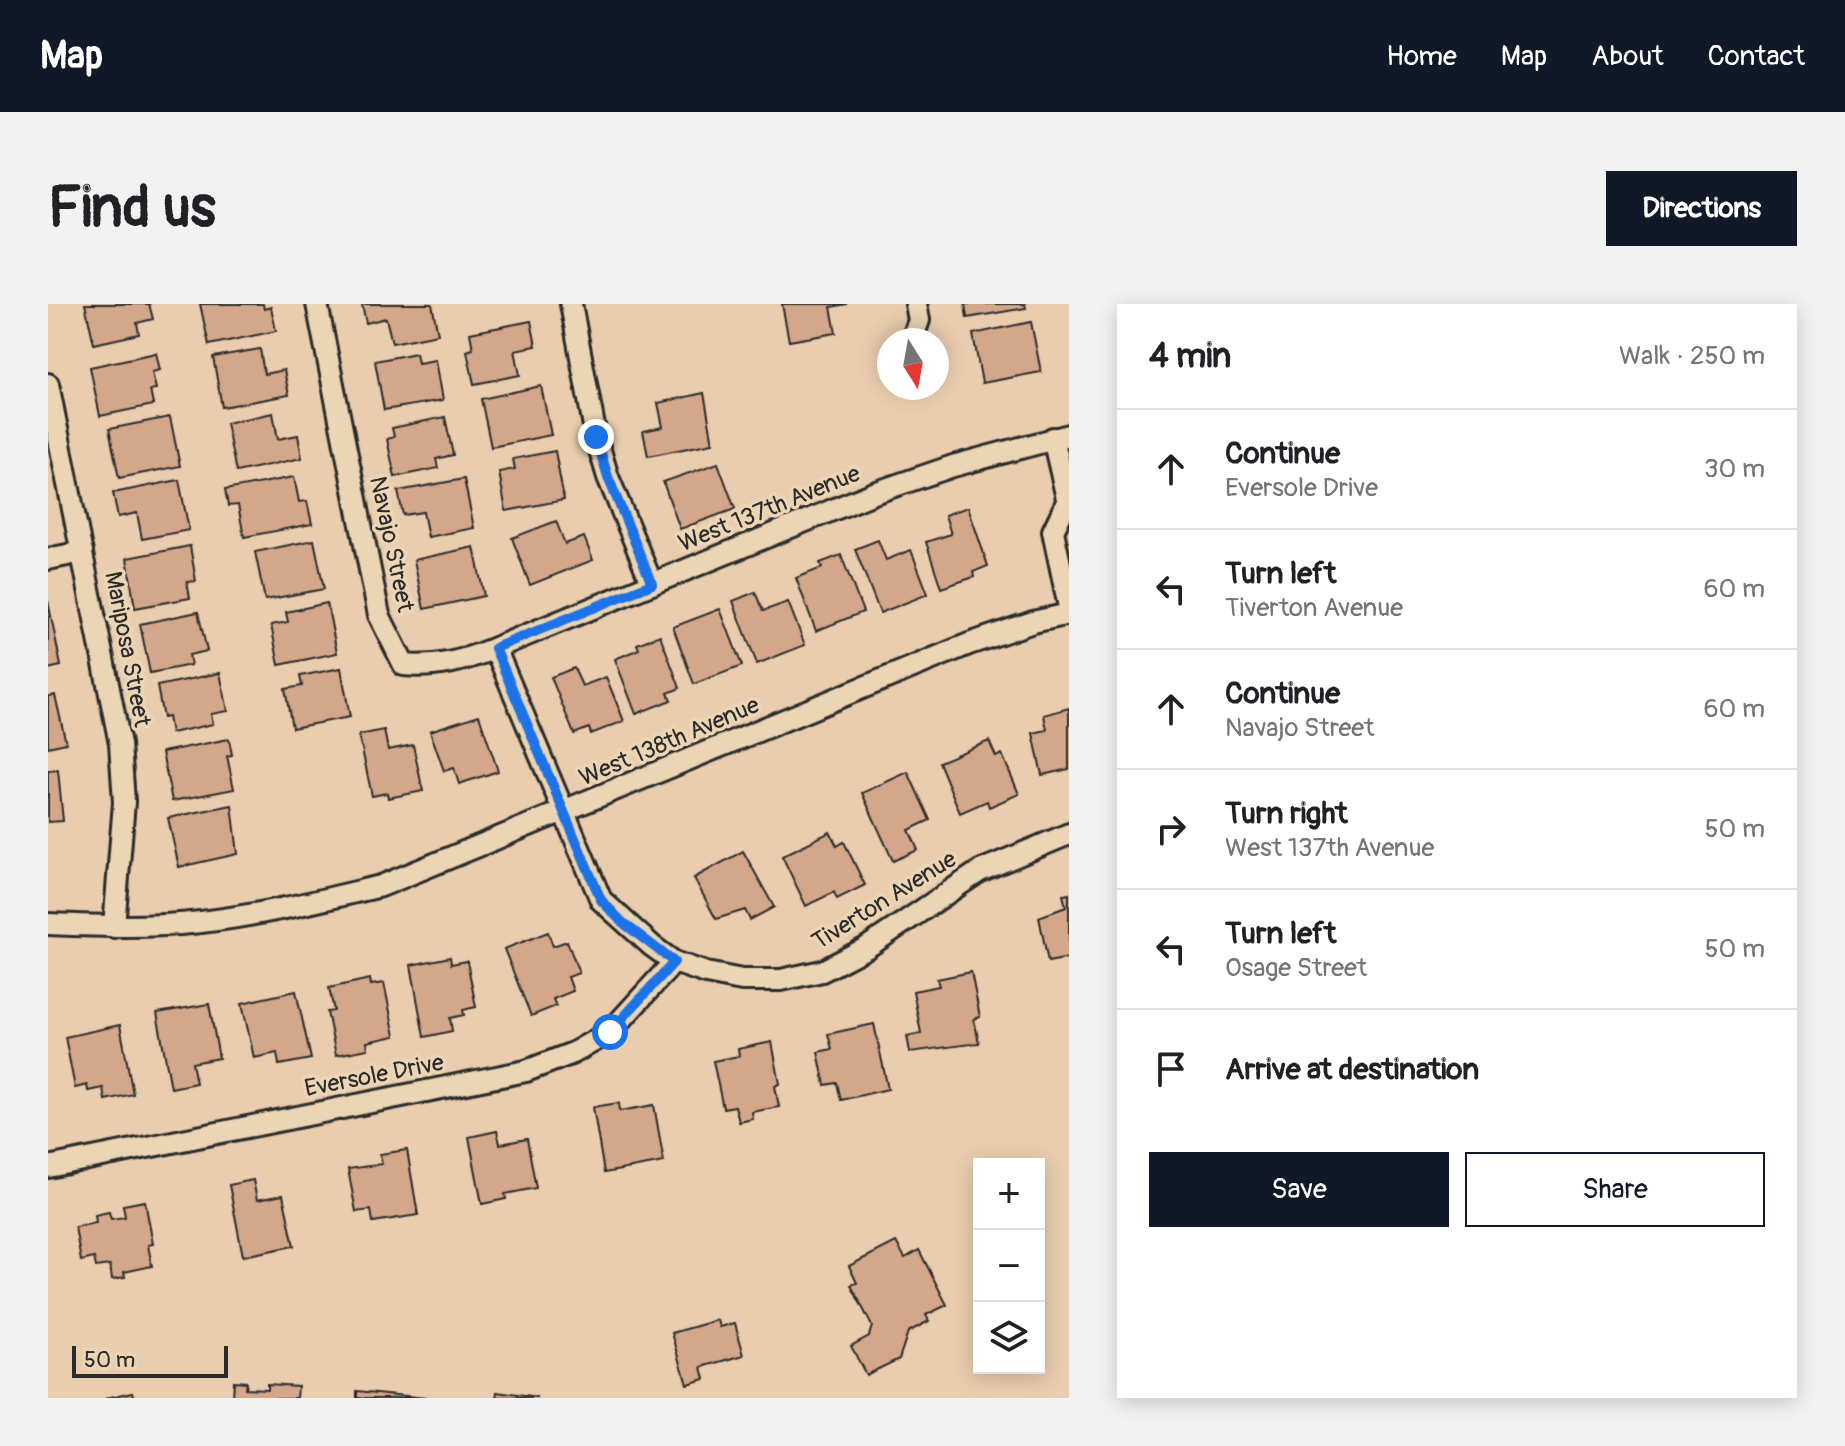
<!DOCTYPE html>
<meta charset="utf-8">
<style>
body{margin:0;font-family:Pangolin,sans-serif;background:#f2f2f2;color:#202124}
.controls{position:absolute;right:24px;bottom:24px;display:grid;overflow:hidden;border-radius:0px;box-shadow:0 4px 20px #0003}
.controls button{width:72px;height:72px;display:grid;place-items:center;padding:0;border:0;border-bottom:2px solid #e0e0e0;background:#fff;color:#202124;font:40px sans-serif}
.compass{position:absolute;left:829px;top:24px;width:72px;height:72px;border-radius:50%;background:#fff;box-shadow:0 4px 20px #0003;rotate:169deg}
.scale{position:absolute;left:24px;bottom:20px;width:156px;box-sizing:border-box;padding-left:8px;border:4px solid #2b2b2b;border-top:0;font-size:22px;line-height:28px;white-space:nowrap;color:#2b2b2b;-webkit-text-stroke:6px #ecd5b5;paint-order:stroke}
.stop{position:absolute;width:24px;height:24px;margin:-18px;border:6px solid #1a73e8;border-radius:50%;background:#fff}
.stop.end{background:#1a73e8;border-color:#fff;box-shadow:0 2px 8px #0008}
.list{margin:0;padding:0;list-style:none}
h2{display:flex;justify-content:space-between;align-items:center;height:104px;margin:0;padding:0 32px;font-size:34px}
h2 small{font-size:26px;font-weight:400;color:#757577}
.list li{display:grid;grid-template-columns:52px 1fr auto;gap:24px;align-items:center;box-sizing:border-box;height:120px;padding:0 32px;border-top:2px solid #e0e0e0}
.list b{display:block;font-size:30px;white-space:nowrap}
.list p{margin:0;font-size:26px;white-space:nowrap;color:#757577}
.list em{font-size:26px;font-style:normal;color:#757577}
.actions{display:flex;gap:16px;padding:24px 32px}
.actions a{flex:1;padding:18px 0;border:2px solid #111827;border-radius:0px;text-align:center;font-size:28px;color:#111827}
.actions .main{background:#111827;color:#fff}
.icon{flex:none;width:44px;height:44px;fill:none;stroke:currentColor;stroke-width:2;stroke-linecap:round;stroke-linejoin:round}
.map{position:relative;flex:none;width:1021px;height:1094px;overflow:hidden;border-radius:0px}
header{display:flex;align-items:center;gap:48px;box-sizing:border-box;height:112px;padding:0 40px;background:#111827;color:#fff}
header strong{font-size:38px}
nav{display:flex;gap:44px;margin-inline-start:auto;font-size:28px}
.intro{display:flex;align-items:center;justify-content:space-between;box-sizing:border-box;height:192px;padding:0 48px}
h1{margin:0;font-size:56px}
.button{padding:20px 36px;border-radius:0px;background:#111827;color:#fff;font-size:28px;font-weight:700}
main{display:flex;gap:48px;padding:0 48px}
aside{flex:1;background:#fff;border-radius:0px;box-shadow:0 4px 20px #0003}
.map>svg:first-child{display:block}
</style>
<header>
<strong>Map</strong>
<nav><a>Home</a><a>Map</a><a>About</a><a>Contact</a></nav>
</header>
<div class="intro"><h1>Find us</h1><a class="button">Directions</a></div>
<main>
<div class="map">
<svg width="1021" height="1094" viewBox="0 0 1021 1094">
<rect width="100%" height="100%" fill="#e9cdae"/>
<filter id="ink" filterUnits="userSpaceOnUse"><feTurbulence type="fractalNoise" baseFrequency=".0125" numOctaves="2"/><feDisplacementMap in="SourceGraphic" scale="16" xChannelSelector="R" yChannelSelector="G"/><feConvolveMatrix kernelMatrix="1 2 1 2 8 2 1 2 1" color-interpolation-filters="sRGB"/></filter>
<g filter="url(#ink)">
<!-- building -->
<g fill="#d4a78b" stroke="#2b2b2b" stroke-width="2">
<path d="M 37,0 L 101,0 L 105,15 L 89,19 L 91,30 L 46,40 Z"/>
<path d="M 152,0 L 215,0 L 216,5 L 223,3 L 228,27 L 161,41 Z"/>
<path d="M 314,0 L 384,0 L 390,30 L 344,39 L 338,14 L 318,19 Z"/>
<path d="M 734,0 L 799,0 L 783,3 L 788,29 L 741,37 Z"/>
<path d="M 917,0 L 977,0 L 978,4 L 919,14 Z"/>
<path d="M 483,17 L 488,42 L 467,46 L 472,71 L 426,80 L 419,47 L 425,45 L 422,29 Z"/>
<path d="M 983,18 L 993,68 L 934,79 L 925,30 Z"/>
<path d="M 212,45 L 216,70 L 236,66 L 241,91 L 174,103 L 165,53 Z"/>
<path d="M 108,49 L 112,66 L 104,68 L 108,85 L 102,86 L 105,101 L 52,112 L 42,63 Z"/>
<path d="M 368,49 L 370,59 L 388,56 L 395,96 L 336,106 L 327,57 Z"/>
<path d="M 493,82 L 503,131 L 443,143 L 433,95 Z"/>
<path d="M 656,89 L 665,139 L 600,152 L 595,127 L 615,123 L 610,99 Z"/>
<path d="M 225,109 L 230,135 L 250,131 L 254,154 L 188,168 L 178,119 Z"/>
<path d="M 122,113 L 132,162 L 71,174 L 61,125 Z"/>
<path d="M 397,113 L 405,151 L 388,155 L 390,164 L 347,173 L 339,135 L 346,133 L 344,124 Z"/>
<path d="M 507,147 L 516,196 L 458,207 L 451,168 L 467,165 L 465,155 Z"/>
<path d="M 670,159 L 687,205 L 632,225 L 615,178 Z"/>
<path d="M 246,173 L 251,198 L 259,197 L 264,220 L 196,233 L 190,201 L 180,202 L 177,186 Z"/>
<path d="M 416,175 L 426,224 L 380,233 L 375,208 L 355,211 L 350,187 Z"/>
<path d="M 131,176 L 141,226 L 94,235 L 89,209 L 70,213 L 65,189 Z"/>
<path d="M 920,203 L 940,262 L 925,268 L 926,273 L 893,284 L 878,238 L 903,230 L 897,211 Z"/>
<path d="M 508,217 L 517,240 L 536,233 L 545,256 L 482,281 L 464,234 Z"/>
<path d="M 266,236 L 276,285 L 217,296 L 207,248 Z"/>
<path d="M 830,236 L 838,256 L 863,246 L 880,290 L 832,309 L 807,245 Z"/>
<path d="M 142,242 L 148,277 L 139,278 L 142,294 L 87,304 L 79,254 Z"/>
<path d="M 426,243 L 436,292 L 376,305 L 366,256 Z"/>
<path d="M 793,251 L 815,308 L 768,327 L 748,274 L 774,264 L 772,259 Z"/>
<path d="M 707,288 L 715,307 L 740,298 L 757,341 L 709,360 L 685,297 Z"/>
<path d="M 0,297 L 13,362 L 0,365 Z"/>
<path d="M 279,299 L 289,349 L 231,361 L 223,321 L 240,318 L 238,308 Z"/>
<path d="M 672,305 L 694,362 L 646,380 L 625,323 Z"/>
<path d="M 150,308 L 159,347 L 141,351 L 143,361 L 102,369 L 92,320 Z"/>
<path d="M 612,331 L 632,384 L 620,389 L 623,396 L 588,410 L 567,355 L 591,345 L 589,340 Z"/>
<path d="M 293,364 L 302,413 L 244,424 L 237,385 L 254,382 L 252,372 Z"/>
<path d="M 526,364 L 534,382 L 558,373 L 576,417 L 543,430 L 541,424 L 526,430 L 503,373 Z"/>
<path d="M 172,369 L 180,407 L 163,410 L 165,420 L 123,429 L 120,413 L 115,414 L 109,382 Z"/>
<path d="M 7,391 L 18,439 L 0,443 L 0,392 Z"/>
<path d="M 1021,404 L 1021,465 L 994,471 L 985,429 L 999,426 L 996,411 Z"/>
<path d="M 431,411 L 450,467 L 411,480 L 406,464 L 396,467 L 382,427 Z"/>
<path d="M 336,426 L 340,446 L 365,441 L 375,487 L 340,494 L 339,489 L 324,492 L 311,431 Z"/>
<path d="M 181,435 L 184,451 L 179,452 L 186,485 L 124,497 L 114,448 Z"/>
<path d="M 941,437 L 948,453 L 954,450 L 971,490 L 941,503 L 939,497 L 912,509 L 891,458 Z"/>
<path d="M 10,466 L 15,517 L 0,518 L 0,467 Z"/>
<path d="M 860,468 L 882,516 L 861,526 L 870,546 L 845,557 L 814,489 Z"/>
<path d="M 184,501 L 190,550 L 131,563 L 120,514 Z"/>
<path d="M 782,528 L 789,542 L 796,538 L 817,581 L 789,595 L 786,588 L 758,602 L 734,552 Z"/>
<path d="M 695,547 L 726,603 L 702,616 L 697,606 L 668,615 L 646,574 Z"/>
<path d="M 1021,590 L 1021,654 L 1000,658 L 991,613 L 1018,603 L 1015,591 Z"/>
<path d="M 500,628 L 505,642 L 519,637 L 531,669 L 520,673 L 525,687 L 505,695 L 508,702 L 483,712 L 456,645 Z"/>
<path d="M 402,653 L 403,660 L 419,657 L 428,703 L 415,706 L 416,711 L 402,714 L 404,727 L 376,733 L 363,661 Z"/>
<path d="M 923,668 L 932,713 L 926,715 L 931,739 L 862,748 L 859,732 L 873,729 L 865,687 L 891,682 L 889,675 Z"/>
<path d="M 322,675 L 323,681 L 336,679 L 347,732 L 319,738 L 320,745 L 288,751 L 279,708 L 286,707 L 281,684 Z"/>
<path d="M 248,687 L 263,755 L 231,761 L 229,749 L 206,754 L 194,699 Z"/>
<path d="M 161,700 L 171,754 L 144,759 L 148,779 L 123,784 L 109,709 Z"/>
<path d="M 826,720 L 840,785 L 793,796 L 789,779 L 777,781 L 770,748 L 784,745 L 780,730 Z"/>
<path d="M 72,721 L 85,790 L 57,796 L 55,784 L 40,787 L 39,781 L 27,784 L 17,733 Z"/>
<path d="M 724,738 L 732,780 L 727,782 L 731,803 L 704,808 L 705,815 L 691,818 L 687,802 L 675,804 L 665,757 L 691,752 L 690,745 Z"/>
<path d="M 571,799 L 572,807 L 606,801 L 616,858 L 556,869 L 545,803 Z"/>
<path d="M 449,827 L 452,840 L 479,835 L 488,884 L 457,890 L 458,895 L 434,900 L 421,833 Z"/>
<path d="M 359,846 L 370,911 L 325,918 L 323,906 L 308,908 L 300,865 L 334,860 L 332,850 Z"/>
<path d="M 205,876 L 209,896 L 235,891 L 246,942 L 195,952 L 181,881 Z"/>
<path d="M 97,897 L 105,940 L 100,941 L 104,962 L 76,968 L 77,973 L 64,975 L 62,961 L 48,963 L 46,954 L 33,957 L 27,923 L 48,919 L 47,911 L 61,908 L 63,915 L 77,913 L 75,901 Z"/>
<path d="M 848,938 L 857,954 L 871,946 L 899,1001 L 878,1011 L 881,1017 L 860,1028 L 851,1055 L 818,1071 L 803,1042 L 821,1032 L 824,1022 L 803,981 L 809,979 L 801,962 Z"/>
<path d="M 670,1016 L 672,1023 L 687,1019 L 696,1051 L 654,1063 L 657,1075 L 639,1080 L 624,1029 Z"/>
<path d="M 185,1077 L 198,1078 L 197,1084 L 219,1085 L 219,1080 L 250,1082 L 249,1094 L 184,1094 Z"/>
<path d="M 309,1087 L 378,1094 L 309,1094 Z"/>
<path d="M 85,1088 L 87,1094 L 58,1094 Z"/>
<path d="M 450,1088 L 490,1094 L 449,1094 Z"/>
</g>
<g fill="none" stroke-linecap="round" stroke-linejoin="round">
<defs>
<g id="street">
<path d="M 269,0 L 331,311 L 356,361 C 390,364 415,357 447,344 L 553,596 L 604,642 L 626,658 L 658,669 L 694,676 L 733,676 L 774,667 L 818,644 L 932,567 L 1021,530"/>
<path d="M 523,0 L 548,133 L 560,173 L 604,280"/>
<path d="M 864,36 L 871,16 L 868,0"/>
<path d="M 0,80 L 72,440 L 76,498 L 66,623"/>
<path d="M 1005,134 L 1021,203"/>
<path d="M 1018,200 L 1005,227 L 1021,303"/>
<path d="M 0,255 L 34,248"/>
<path d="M 447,344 L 826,189 L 905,162 L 1021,131"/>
<path d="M 0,620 C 51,622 102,624 153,618 C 214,611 274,596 333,582 L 921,340 L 985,318 L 1021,310"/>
<path d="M 0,863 L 478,767 L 525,749 L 562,728 L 626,658"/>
</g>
</defs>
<!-- street casing -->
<use href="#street" stroke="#2b2b2b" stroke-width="26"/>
<!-- street -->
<use href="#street" stroke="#ecd5b5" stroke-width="20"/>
</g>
</g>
<g fill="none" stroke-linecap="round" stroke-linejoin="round" filter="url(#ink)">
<!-- route -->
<path stroke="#1a73e8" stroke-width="10" d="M 548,133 L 560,173 L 604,280 L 447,344 L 553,596 L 574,618 L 626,658 L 562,728"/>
</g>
<g text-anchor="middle" stroke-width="7" stroke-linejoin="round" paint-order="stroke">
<!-- street labels -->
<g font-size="24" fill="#2b2b2b" stroke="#ecd5b5">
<text transform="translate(721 204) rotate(-22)" y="8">West 137th Avenue</text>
<text transform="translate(344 240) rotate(78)" y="8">Navajo Street</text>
<text transform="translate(80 345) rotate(79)" y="8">Mariposa Street</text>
<text transform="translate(621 437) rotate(-23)" y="8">West 138th Avenue</text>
<text transform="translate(836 596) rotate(-32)" y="8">Tiverton Avenue</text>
<text transform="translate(326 771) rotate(-11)" y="8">Eversole Drive</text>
</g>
</g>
</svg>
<div class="controls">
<button>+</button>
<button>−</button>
<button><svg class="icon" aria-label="layers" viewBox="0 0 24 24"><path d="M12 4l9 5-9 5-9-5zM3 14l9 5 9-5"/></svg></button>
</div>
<svg class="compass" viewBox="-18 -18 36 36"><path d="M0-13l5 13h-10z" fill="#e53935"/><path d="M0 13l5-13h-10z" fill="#757577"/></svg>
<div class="scale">50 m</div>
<div class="stop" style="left:562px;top:728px"></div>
<div class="stop end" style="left:548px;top:133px"></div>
</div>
<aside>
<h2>4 min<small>Walk · 250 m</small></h2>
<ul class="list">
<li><svg class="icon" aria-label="ahead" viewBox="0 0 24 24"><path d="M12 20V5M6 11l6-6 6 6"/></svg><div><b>Continue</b><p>Eversole Drive</p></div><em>30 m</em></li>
<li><svg class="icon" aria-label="left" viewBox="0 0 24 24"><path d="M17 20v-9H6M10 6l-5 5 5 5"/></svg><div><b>Turn left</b><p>Tiverton Avenue</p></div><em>60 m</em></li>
<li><svg class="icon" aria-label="ahead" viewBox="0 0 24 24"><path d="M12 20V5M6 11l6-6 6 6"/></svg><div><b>Continue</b><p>Navajo Street</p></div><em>60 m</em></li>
<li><svg class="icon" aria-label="right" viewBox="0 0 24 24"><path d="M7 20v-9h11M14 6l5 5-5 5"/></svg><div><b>Turn right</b><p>West 137th Avenue</p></div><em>50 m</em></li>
<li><svg class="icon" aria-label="left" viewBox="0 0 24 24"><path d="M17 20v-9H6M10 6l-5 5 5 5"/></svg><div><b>Turn left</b><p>Osage Street</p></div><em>50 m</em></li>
<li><svg class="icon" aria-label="arrive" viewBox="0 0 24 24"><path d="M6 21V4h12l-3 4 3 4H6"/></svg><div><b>Arrive at destination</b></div></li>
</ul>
<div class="actions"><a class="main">Save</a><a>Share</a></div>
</aside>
</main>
